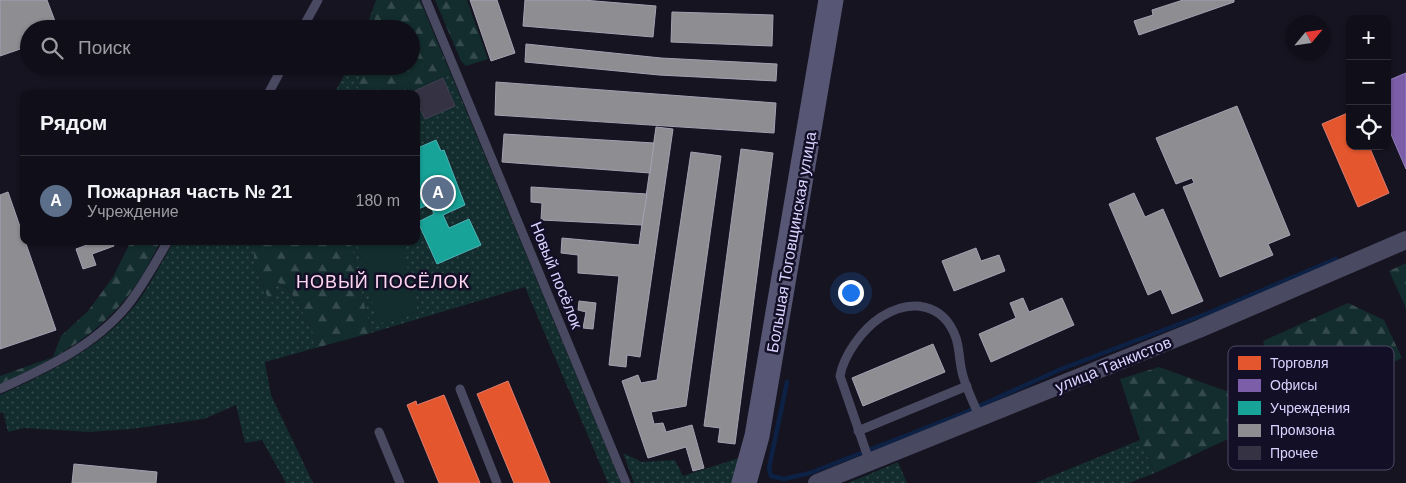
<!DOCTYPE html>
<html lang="ru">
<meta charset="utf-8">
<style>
body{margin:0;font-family:Arial,sans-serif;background:#191822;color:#f1f3f6}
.controls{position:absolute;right:15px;top:15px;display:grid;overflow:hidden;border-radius:10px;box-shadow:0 1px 4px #0004}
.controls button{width:45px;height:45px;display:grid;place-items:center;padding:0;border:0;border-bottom:1px solid #302f38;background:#100f19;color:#f1f3f6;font:25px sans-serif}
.compass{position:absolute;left:1286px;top:15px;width:45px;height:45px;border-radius:50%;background:#100f19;box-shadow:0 1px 4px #0004;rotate:61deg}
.you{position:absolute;left:850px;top:292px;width:18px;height:18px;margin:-12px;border:4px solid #fff;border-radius:50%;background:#1a73e8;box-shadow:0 0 0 8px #1a73e833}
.badge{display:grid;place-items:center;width:32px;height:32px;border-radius:50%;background:#9591b1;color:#fff;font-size:16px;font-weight:700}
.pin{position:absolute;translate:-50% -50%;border:2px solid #fff;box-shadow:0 1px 5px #0006}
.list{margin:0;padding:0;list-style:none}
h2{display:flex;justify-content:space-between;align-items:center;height:65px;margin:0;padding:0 20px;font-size:21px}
h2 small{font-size:16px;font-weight:400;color:#9c9ca2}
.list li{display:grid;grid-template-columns:32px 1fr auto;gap:15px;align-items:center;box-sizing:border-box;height:90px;padding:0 20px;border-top:1px solid #302f38}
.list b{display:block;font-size:19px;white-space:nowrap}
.list p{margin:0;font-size:16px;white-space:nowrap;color:#9c9ca2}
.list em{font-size:16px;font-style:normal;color:#9c9ca2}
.icon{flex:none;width:28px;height:28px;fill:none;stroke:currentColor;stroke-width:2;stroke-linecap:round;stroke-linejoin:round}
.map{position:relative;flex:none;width:1406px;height:483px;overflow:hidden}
.search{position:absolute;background:#100f19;box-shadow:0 1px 4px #0004;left:20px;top:20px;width:400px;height:55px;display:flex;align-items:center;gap:12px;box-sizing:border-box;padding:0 18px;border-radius:28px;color:#9c9ca2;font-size:19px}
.panel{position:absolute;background:#100f19;box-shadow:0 1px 4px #0004;left:20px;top:90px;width:400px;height:155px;border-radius:10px}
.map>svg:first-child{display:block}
</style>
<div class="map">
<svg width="1406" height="483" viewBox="0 0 1406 483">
<defs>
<pattern id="grass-dots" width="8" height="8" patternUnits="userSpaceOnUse" patternTransform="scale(1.25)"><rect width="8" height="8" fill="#132c2d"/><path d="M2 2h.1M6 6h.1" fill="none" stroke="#354a4c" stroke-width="1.8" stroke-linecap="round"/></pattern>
<pattern id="forest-firs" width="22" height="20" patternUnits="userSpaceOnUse" patternTransform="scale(1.25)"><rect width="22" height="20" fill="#132c2d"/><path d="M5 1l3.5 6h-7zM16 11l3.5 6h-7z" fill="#354a4c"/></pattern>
</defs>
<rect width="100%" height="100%" fill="#161421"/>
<!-- grass -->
<g fill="url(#grass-dots)">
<path d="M 372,11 L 378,29 L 366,29 Z"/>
<path d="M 349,66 L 362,66 L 357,94 L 334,94 Z"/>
<path d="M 451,74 L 621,483 L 608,483 L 525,287 L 371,333 L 350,241 L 416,241 L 416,121 L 421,120 L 416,110 L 416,94 L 408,92 Z"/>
<path d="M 174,241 L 254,241 L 254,263 L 269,301 L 274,302 L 275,282 C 298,288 308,327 319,347 L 265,362 L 271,395 L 313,483 L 286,483 L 262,440 L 245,443 L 236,405 L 204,419 L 131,429 L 89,432 L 24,428 L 8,432 L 3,412 L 0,413 L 0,395 C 47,373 97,350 131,310 C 149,289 160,264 174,241 Z"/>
<path d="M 1140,440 L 1155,473 L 1129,483 L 1035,483 Z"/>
<path d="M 623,453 L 642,462 L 675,460 L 683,476 L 739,458 L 740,483 L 634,483 Z"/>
<path d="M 898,462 L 907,483 L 848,483 Z"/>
</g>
<!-- forest -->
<g fill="url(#forest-firs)">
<path d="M 376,0 L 420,0 L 451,74 L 409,92 L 409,94 L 357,94 L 362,66 L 411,66 L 411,29 L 378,29 L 372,11 Z"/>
<path d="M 435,0 L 467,0 L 488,59 L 466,66 L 461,61 Z"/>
<path d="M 131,241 L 161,241 C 154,253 148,267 140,279 C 107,331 55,360 0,384 L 0,376 L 53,357 L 61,336 L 88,311 L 113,277 Z"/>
<path d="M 254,241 L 350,241 L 371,333 L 319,347 C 308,328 298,287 275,282 L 274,303 L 269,301 L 254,263 Z"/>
<path d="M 1406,263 L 1406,308 L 1389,271 Z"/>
<path d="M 1348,303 L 1384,320 L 1402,358 L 1155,473 L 1140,440 L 1120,379 L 1159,367 L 1226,391 L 1270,366 L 1263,341 Z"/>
</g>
<!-- garden -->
<path fill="#132c2d" d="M 356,241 L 401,241 L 417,307 L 416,314 L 384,323 L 377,321 Z"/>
<!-- shops -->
<g fill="#e4572e" stroke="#e17c6d">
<path d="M 1350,112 L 1350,146 L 1369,146 L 1389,193 L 1358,207 L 1322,124 Z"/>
<path d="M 508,381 L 537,451 L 550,483 L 514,483 L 477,394 Z"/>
<path d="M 444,395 L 480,483 L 439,483 L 407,405 L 416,401 L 417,405 Z"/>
</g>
<!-- offices -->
<path fill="#7b5ea7" stroke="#9781c1" d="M 1406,73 L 1406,169 L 1387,125 L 1387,81 Z"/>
<!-- public -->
<path fill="#17a398" stroke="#51b2b7" d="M 436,140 L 441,151 L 444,150 L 465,205 L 443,215 L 449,228 L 469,219 L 481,245 L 437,264 L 418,222 L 434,214 L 430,204 L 416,210 L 416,143 L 420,147 Z"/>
<!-- industry -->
<g fill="#8d8d92" stroke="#a4a2b3">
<path d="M 0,0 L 47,0 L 58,29 L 29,29 L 29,46 L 0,56 Z"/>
<path d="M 470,0 L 497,0 L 515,53 L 491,61 Z"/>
<path d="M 525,0 L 583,0 L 656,6 L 653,37 L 523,26 Z"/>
<path d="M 1183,0 L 1234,0 L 1234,2 L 1139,35 L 1134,21 L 1153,15 L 1152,10 Z"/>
<path d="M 672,12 L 773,15 L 772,46 L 671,42 Z"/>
<path d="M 526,44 L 661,58 L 777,64 L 776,81 L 659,75 L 525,62 Z"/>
<path d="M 496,82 L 776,103 L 774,133 L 495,115 Z"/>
<path d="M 1237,106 L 1290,235 L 1268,244 L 1273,255 L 1220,277 L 1183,187 L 1194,183 L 1192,178 L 1176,184 L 1156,138 Z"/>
<path d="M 656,127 L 673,129 L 640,357 L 627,355 L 626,367 L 609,365 L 619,276 L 578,273 L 578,255 L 561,253 L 562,238 L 639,245 Z"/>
<path d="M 504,134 L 654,143 L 650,173 L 502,162 Z"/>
<path d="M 741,149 L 773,153 L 735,444 L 718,442 L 720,428 L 704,426 Z"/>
<path d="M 691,152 L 721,156 L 686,406 L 651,412 L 654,424 L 663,423 L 666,432 L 692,425 L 704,468 L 693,471 L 686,447 L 648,458 L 622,381 L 638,375 L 641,383 L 657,380 Z"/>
<path d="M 531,187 L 647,194 L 642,225 L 541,220 L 542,203 L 531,202 Z"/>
<path d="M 8,192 L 56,330 L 0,349 L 0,195 Z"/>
<path d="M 1134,193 L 1145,217 L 1163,209 L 1203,301 L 1172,314 L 1161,289 L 1148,295 L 1109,204 Z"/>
<path d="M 86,241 L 112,241 L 114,246 L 92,254 L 96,265 L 83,269 L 76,249 L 87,245 Z"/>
<path d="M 976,248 L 981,261 L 999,255 L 1005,271 L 954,291 L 942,261 Z"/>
<path d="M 1023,298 L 1029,312 L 1062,298 L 1074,325 L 991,362 L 979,334 L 1016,318 L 1010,303 Z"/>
<path d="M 579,301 L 596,303 L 593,329 L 583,328 L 586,312 L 578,310 Z"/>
<path d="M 933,344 L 945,372 L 863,406 L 852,378 Z"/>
<path d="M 74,464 L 157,472 L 156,483 L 72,483 Z"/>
</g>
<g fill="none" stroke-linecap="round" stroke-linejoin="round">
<!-- stream -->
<path stroke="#0d2144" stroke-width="4.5" d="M 787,382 L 769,468 L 771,476 L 784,479 L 810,473 L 964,413 L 1059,370 L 1211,312 L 1336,259"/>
</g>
<!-- building -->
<path fill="#343243" stroke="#433f54" d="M 443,78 L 455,106 L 425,119 L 416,100 L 416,94 L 413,92 Z"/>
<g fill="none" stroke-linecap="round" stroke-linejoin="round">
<!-- lane -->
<g stroke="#4a4962" stroke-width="9">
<path d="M 426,0 L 626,483"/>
<path d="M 302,29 L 318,0"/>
<path d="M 268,94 L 283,66"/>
<path d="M 0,389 C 46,368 94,346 127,306 C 143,286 155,263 168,241"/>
<path d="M 460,389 L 497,483"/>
<path d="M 858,431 L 967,386"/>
<path d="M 379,432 L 400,483"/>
<path d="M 870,463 L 840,376 C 844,354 863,329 881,317 C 911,298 944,303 956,338 C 960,350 959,363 963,376 C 967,390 974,404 980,418"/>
</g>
<!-- street -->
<path stroke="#4a4962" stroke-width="18" d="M 817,483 L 1199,329 L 1406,240"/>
<!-- secondary -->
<path stroke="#575674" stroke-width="25" d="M 744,483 L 757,436 L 831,0"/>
</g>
<g text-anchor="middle" stroke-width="5" stroke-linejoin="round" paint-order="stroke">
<!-- street labels -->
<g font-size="16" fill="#d9d4ff" stroke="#130f26">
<text transform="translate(791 242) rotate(-80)" y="6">Большая Тоговщинская улица</text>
<text transform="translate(557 275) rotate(68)" y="6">Новый посёлок</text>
<text transform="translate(1113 364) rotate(-22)" y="6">улица Танкистов</text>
</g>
<!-- neighbourhood labels -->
<g font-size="18" letter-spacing="1" fill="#ffd6f0" stroke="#130f26">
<text x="383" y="288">НОВЫЙ ПОСЁЛОК</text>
</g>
</g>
<!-- legend -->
<rect x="1228" y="346" width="166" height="124" rx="8" fill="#130f26" stroke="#4e4a67" stroke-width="1"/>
<rect x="1238" y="356" width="23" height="14" fill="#e4572e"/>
<rect x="1238" y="379" width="23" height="13" fill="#7b5ea7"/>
<rect x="1238" y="401" width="23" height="14" fill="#17a398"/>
<rect x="1238" y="424" width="23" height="13" fill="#8d8d92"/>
<rect x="1238" y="446" width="23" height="14" fill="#343243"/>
<g font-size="14" fill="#d9d4ff">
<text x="1270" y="368">Торговля</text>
<text x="1270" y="390">Офисы</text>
<text x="1270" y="413">Учреждения</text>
<text x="1270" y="435">Промзона</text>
<text x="1270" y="458">Прочее</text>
</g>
</svg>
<div class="controls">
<button>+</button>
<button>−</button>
<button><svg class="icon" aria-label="locate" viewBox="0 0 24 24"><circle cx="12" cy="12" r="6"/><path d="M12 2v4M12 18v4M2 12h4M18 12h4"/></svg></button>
</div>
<svg class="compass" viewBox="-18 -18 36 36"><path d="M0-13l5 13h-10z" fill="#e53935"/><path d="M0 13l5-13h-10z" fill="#9c9ca2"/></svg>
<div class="you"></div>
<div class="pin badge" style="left:438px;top:193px;background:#5c6f8a">A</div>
<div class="search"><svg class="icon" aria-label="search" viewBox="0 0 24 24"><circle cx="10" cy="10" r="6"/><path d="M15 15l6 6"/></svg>Поиск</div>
<section class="panel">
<h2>Рядом<small></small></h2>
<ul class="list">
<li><span class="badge" style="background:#5c6f8a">A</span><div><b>Пожарная часть № 21</b><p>Учреждение</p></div><em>180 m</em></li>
</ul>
</section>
</div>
